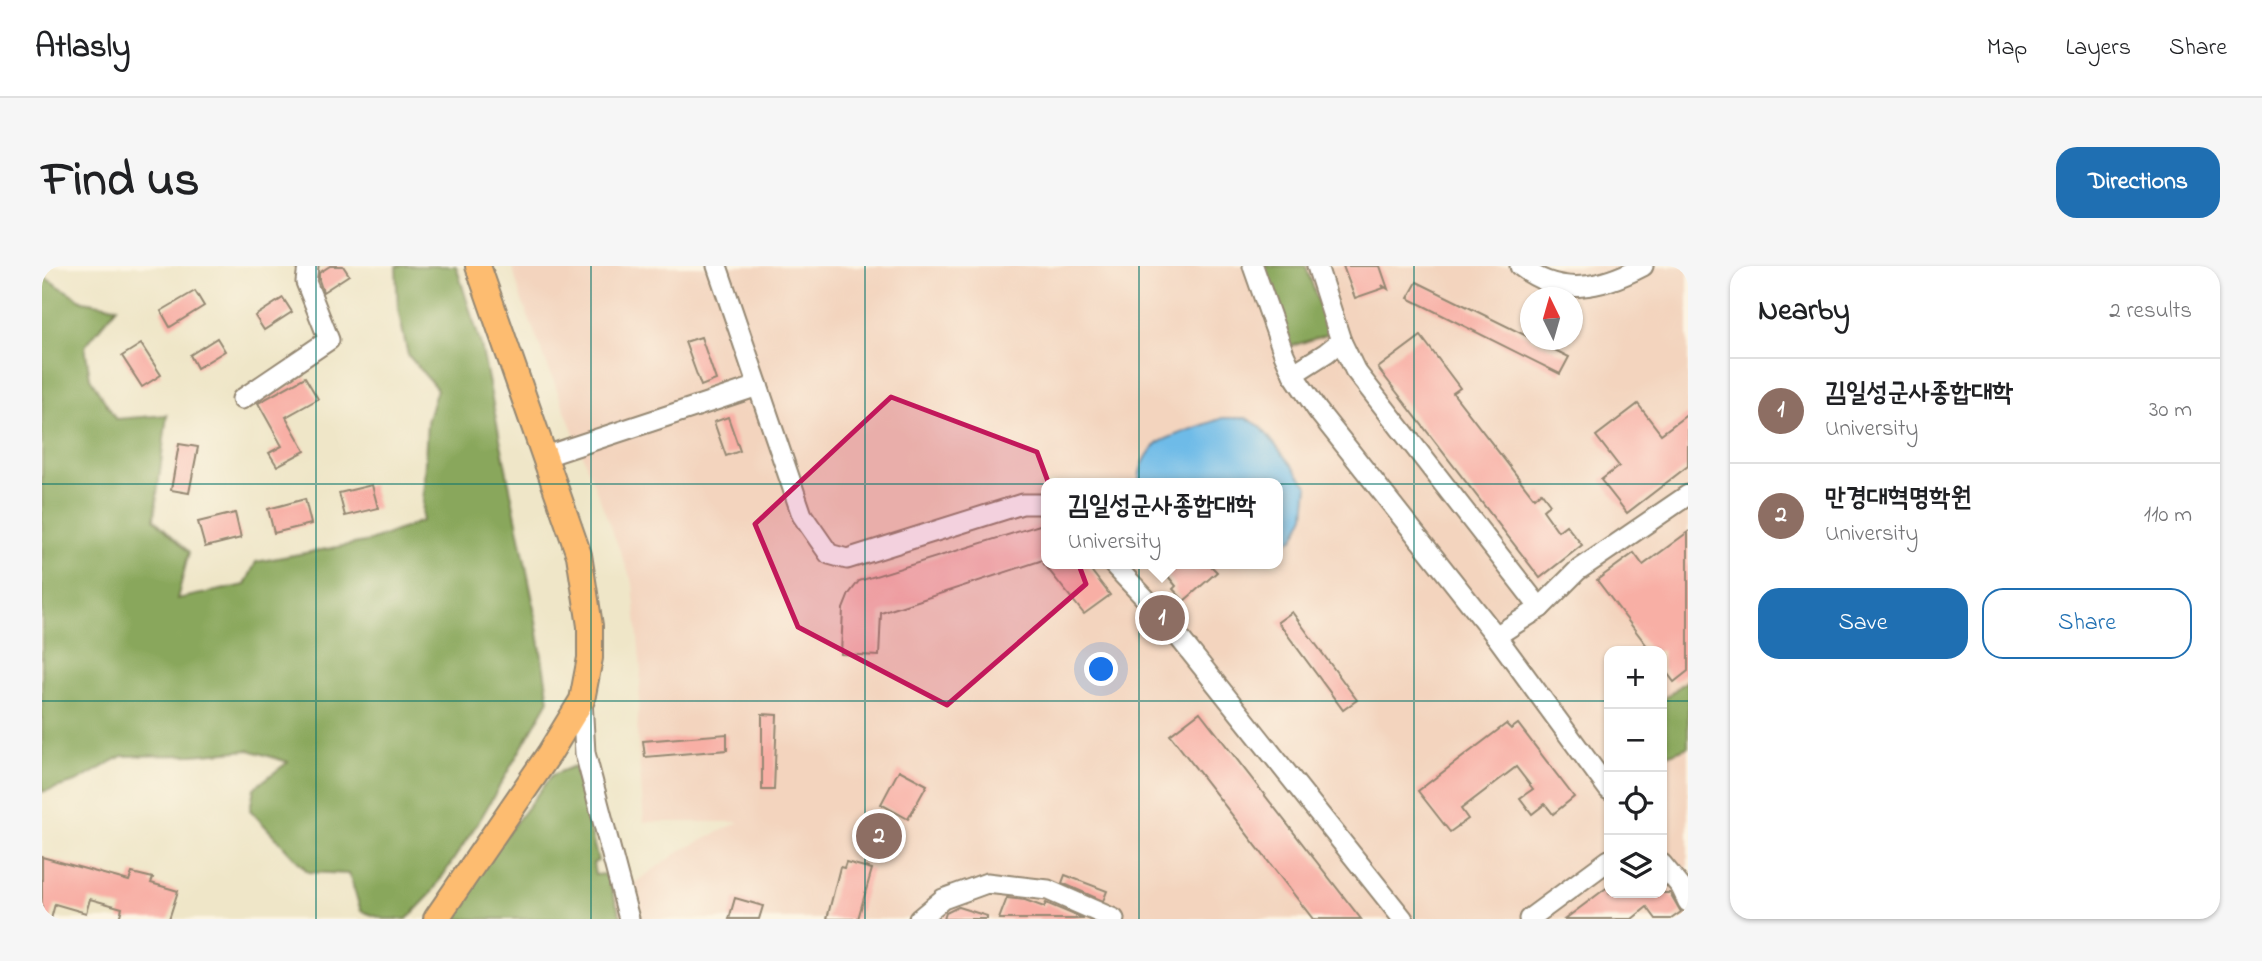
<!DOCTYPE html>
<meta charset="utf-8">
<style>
body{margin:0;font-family:"Indie Flower","Poor Story",sans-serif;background:#f6f6f6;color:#202124}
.controls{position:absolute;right:21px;bottom:21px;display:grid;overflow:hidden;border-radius:14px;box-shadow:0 2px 5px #0004}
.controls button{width:63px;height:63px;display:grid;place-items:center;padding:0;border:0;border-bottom:2px solid #e0e0e0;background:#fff;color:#202124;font:35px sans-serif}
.compass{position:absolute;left:1478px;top:21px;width:63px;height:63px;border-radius:50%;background:#fff;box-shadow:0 2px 5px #0004;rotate:355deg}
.you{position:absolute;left:1060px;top:404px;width:24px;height:24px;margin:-18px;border:5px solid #fff;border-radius:50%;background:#1a73e8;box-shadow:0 0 0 10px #1a73e833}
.badge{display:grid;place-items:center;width:46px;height:46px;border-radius:50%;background:#1f6fb2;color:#fff;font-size:23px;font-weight:700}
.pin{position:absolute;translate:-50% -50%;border:4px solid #fff;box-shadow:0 2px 7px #0006}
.popup{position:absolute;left:999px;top:212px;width:242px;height:91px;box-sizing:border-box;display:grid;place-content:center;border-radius:14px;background:#fff;filter:drop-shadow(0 2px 5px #0005);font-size:23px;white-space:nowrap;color:#757577}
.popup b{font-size:26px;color:#202124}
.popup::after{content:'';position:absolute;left:50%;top:100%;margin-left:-14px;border:14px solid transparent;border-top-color:#fff}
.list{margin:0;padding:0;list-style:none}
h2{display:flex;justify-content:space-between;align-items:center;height:91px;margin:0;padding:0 28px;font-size:30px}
h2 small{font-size:23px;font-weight:400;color:#757577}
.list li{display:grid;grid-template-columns:46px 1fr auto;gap:21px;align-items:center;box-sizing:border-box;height:105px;padding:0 28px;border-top:2px solid #e0e0e0}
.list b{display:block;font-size:26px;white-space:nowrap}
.list p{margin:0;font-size:23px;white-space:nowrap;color:#757577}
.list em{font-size:23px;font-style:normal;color:#757577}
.actions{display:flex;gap:14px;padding:21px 28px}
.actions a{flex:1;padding:16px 0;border:2px solid #1f6fb2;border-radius:21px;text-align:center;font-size:24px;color:#1f6fb2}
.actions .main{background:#1f6fb2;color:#fff}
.icon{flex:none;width:38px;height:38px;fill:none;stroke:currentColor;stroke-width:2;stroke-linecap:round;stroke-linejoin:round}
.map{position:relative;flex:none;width:1646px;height:653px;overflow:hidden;border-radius:21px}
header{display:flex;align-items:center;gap:42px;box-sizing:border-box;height:98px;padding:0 35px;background:#fff;border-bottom:2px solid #e0e0e0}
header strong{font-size:33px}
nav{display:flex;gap:38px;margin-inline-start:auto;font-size:24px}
.intro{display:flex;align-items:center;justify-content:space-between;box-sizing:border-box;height:168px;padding:0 42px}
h1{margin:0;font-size:49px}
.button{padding:18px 32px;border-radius:21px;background:#1f6fb2;color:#fff;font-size:24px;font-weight:700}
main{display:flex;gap:42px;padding:0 42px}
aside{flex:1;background:#fff;border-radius:21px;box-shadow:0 2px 5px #0004}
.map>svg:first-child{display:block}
</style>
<header>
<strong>Atlasly</strong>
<nav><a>Map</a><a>Layers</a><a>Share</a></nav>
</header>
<div class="intro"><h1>Find us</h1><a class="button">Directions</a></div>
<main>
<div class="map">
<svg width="1646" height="653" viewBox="0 0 1646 653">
<rect width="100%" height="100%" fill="#fcf5e5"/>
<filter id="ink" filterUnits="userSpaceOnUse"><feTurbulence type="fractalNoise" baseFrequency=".0143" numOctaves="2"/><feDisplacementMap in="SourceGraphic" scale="14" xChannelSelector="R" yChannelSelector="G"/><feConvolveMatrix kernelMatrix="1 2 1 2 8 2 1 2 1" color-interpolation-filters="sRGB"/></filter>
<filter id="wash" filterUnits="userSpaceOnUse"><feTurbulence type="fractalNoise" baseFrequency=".00686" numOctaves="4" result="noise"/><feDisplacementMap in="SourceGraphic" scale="28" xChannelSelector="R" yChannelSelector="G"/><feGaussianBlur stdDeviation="1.57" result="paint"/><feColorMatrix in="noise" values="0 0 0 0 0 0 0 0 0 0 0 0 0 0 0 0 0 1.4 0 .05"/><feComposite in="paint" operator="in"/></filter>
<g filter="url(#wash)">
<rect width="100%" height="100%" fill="#efe6c8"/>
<!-- built -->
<path fill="#f3d4be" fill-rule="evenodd" d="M 470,0 L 1646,0 L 1646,653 L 541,653 L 638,585 L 697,556 L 602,556 L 595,466 L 599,404 L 591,318 L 479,32 ZM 1489,32 L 1531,32 L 1531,74 L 1489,74 ZM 1004,217 L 1236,217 L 1236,298 L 1004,298 ZM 1567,385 L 1620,385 L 1620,627 L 1567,627 Z"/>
<!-- forest -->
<g fill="#89a75b" stroke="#62683c" stroke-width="2">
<path d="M 354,0 L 414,0 L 439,79 L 490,330 L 507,434 L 439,552 L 388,629 L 365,653 L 342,653 L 319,645 L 307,608 L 266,606 L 208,544 L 212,522 L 246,496 L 207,484 L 150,489 L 80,490 L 34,516 L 0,526 L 0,10 L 41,35 L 75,41 L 43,80 L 48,112 L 74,153 L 125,149 L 112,253 L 147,286 L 135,333 L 203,319 L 214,296 L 328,275 L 380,255 L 385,156 L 395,123 L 366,89 L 356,43 Z"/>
<path d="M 1220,0 L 1264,0 L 1287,68 L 1247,81 Z"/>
<path d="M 1646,414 L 1646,481 L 1620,491 L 1620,434 Z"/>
<path d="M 532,500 L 556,595 L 551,597 L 553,609 L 564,608 L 580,653 L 400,653 L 510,509 Z"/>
</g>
<!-- water -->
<path fill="#6ebbe8" stroke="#547283" stroke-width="2" d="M 1181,152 L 1204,152 L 1218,160 L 1266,220 L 1263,249 L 1252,272 L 1236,281 L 1236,217 L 1097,217 C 1096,204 1105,187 1115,178 C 1123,171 1168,157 1181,152 Z"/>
<g id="blocks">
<!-- building -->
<g fill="#f8afa5">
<path d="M 288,0 L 301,0 L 307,9 L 281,26 L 277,14 L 277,7 Z"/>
<path d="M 1301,0 L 1338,0 L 1346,23 L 1340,19 L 1342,22 L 1313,32 Z"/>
<path d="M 1375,16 L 1527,91 L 1518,108 L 1366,32 Z"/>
<path d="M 153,25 L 162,40 L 128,61 L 119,45 Z"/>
<path d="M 241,32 L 250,46 L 222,64 L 213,50 Z"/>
<path d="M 1379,70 L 1418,122 L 1411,127 L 1492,232 L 1499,226 L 1508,238 L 1501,244 L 1516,265 L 1524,259 L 1540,279 L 1498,312 L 1336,102 Z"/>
<path d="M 659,71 L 674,114 L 659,120 L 643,76 Z"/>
<path d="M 175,72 L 183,85 L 155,102 L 148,89 Z"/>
<path d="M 99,78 L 119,109 L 100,121 L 80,90 Z"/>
<path d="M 263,111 L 276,133 L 244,151 L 263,185 L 235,200 L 227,187 L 240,180 L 216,137 Z"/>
<path d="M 1596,138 L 1619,168 L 1646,148 L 1646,200 L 1585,247 L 1559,214 L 1577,200 L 1554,170 Z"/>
<path d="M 686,151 L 698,185 L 684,190 L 672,156 Z"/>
<path d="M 137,178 L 156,181 L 147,227 L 129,224 Z"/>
<path d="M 330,219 L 336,242 L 303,250 L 297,227 Z"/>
<path d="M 263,233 L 269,258 L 232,267 L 226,243 Z"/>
<path d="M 193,247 L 199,272 L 163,281 L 156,256 Z"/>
<path d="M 1004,257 L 1004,293 L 839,347 L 837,390 L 799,388 L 801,343 L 807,328 L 817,315 Z"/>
<path d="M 1646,266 L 1646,405 L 1632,416 L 1620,400 L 1620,385 L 1609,385 L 1555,314 L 1592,287 L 1601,299 Z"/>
<path d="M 1002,298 L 1044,298 L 1068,329 L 1042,348 Z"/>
<path d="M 1116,298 L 1167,298 L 1175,306 L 1142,335 L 1131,323 L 1134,320 Z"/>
<path d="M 1250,346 L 1315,434 L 1301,444 L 1236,356 Z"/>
<path d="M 1158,446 L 1319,653 L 1271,653 L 1128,469 Z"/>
<path d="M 720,448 L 735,449 L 732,524 L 720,524 Z"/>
<path d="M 1464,458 L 1469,463 L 1476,458 L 1532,531 L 1511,548 L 1503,538 L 1490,548 L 1478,532 L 1491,523 L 1474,501 L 1419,543 L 1426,553 L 1408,566 L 1376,525 Z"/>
<path d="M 685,468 L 685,484 L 603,491 L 601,475 Z"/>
<path d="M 857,504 L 885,519 L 866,553 L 839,538 Z"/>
<path d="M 0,591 L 87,615 L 90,607 L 111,612 L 109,617 L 136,625 L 127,653 L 77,653 L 80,642 L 48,633 L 44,647 L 13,638 L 9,653 L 0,653 Z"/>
<path d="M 804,596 L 830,603 L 816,653 L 785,653 L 798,601 L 802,602 Z"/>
<path d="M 1023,609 L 1065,625 L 1061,635 L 1020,617 Z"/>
<path d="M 1567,620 L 1567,627 L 1628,627 L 1639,646 L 1629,653 L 1614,653 L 1605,641 L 1590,653 L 1523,653 Z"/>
<path d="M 693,632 L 721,640 L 717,653 L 687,653 Z"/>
<path d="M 965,632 L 983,634 L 1002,641 L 1004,637 L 1042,653 L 957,653 Z"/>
<path d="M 916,641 L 945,650 L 945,653 L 902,653 L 904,647 Z"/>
</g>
</g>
</g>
<g filter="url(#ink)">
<use href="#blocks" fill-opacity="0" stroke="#958873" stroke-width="2"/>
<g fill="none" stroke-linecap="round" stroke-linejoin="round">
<defs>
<g id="minor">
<path d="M 1211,0 L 1242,88 L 1251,108 L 1276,145 L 1454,370 L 1567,524"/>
<path d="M 1478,0 C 1519,32 1559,22 1601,0"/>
<path d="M 1299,75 L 1313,104 L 1498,342"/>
<path d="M 1251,108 L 1284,87 L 1299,75 L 1275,0"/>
<path d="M 716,120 L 760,249 L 787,288 L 805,293 L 980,238 L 999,238 L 1004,241"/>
<path d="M 200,133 L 287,74 L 264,16 L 266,0"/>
<path d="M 504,190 L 716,120 L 675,0"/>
<path d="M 1071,298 L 1120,350 L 1361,653"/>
<path d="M 1454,370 L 1498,342 L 1535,305 L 1646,229"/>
<path d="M 540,434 L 543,487 L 587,653"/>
<path d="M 1620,598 L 1639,621 L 1646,636"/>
<path d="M 877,653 L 901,633 L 945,617 L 1006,624 L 1072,653"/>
<path d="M 1487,653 L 1567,594"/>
</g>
<path id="major" d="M 394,653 L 507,488 L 540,434 L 548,392 L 548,360 L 537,289 L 436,0"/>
</defs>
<!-- minor casing -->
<use href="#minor" stroke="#958873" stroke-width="23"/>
<!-- major casing -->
<use href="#major" stroke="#958873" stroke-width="28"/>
<!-- minor -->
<use href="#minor" stroke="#fff" stroke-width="19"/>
<!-- major -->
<use href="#major" stroke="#fdbc6f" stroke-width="24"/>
</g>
</g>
<!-- marked area -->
<path fill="#c2185b" fill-opacity="0.2" stroke="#c2185b" stroke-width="5" stroke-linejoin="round" d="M 849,131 L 995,186 L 1044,318 L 905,439 L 756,361 L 713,258 Z"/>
<!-- grid -->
<path fill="none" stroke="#0f766e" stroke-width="2" stroke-opacity="0.55" d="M 274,0 L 274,653M 549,0 L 549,653M 823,0 L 823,653M 1097,0 L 1097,653M 1372,0 L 1372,653M 0,218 L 1646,218M 0,435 L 1567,435M 1620,435 L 1646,435"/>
</svg>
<div class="controls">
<button>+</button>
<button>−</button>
<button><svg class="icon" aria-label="locate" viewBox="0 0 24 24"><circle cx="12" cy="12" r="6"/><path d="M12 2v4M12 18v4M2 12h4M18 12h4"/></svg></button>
<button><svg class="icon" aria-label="layers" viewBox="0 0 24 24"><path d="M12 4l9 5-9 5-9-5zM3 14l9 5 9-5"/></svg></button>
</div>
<svg class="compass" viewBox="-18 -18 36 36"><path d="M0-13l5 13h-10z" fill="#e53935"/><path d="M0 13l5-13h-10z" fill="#757577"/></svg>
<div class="you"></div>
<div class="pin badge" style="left:1120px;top:352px;background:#8d6e63">1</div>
<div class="popup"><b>김일성군사종합대학</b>University</div>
<div class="pin badge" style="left:837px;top:570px;background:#8d6e63">2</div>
</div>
<aside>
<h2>Nearby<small>2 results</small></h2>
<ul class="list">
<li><span class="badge" style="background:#8d6e63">1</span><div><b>김일성군사종합대학</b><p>University</p></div><em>30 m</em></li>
<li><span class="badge" style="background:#8d6e63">2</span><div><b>만경대혁명학원</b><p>University</p></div><em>110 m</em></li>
</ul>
<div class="actions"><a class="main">Save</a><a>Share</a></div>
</aside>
</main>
